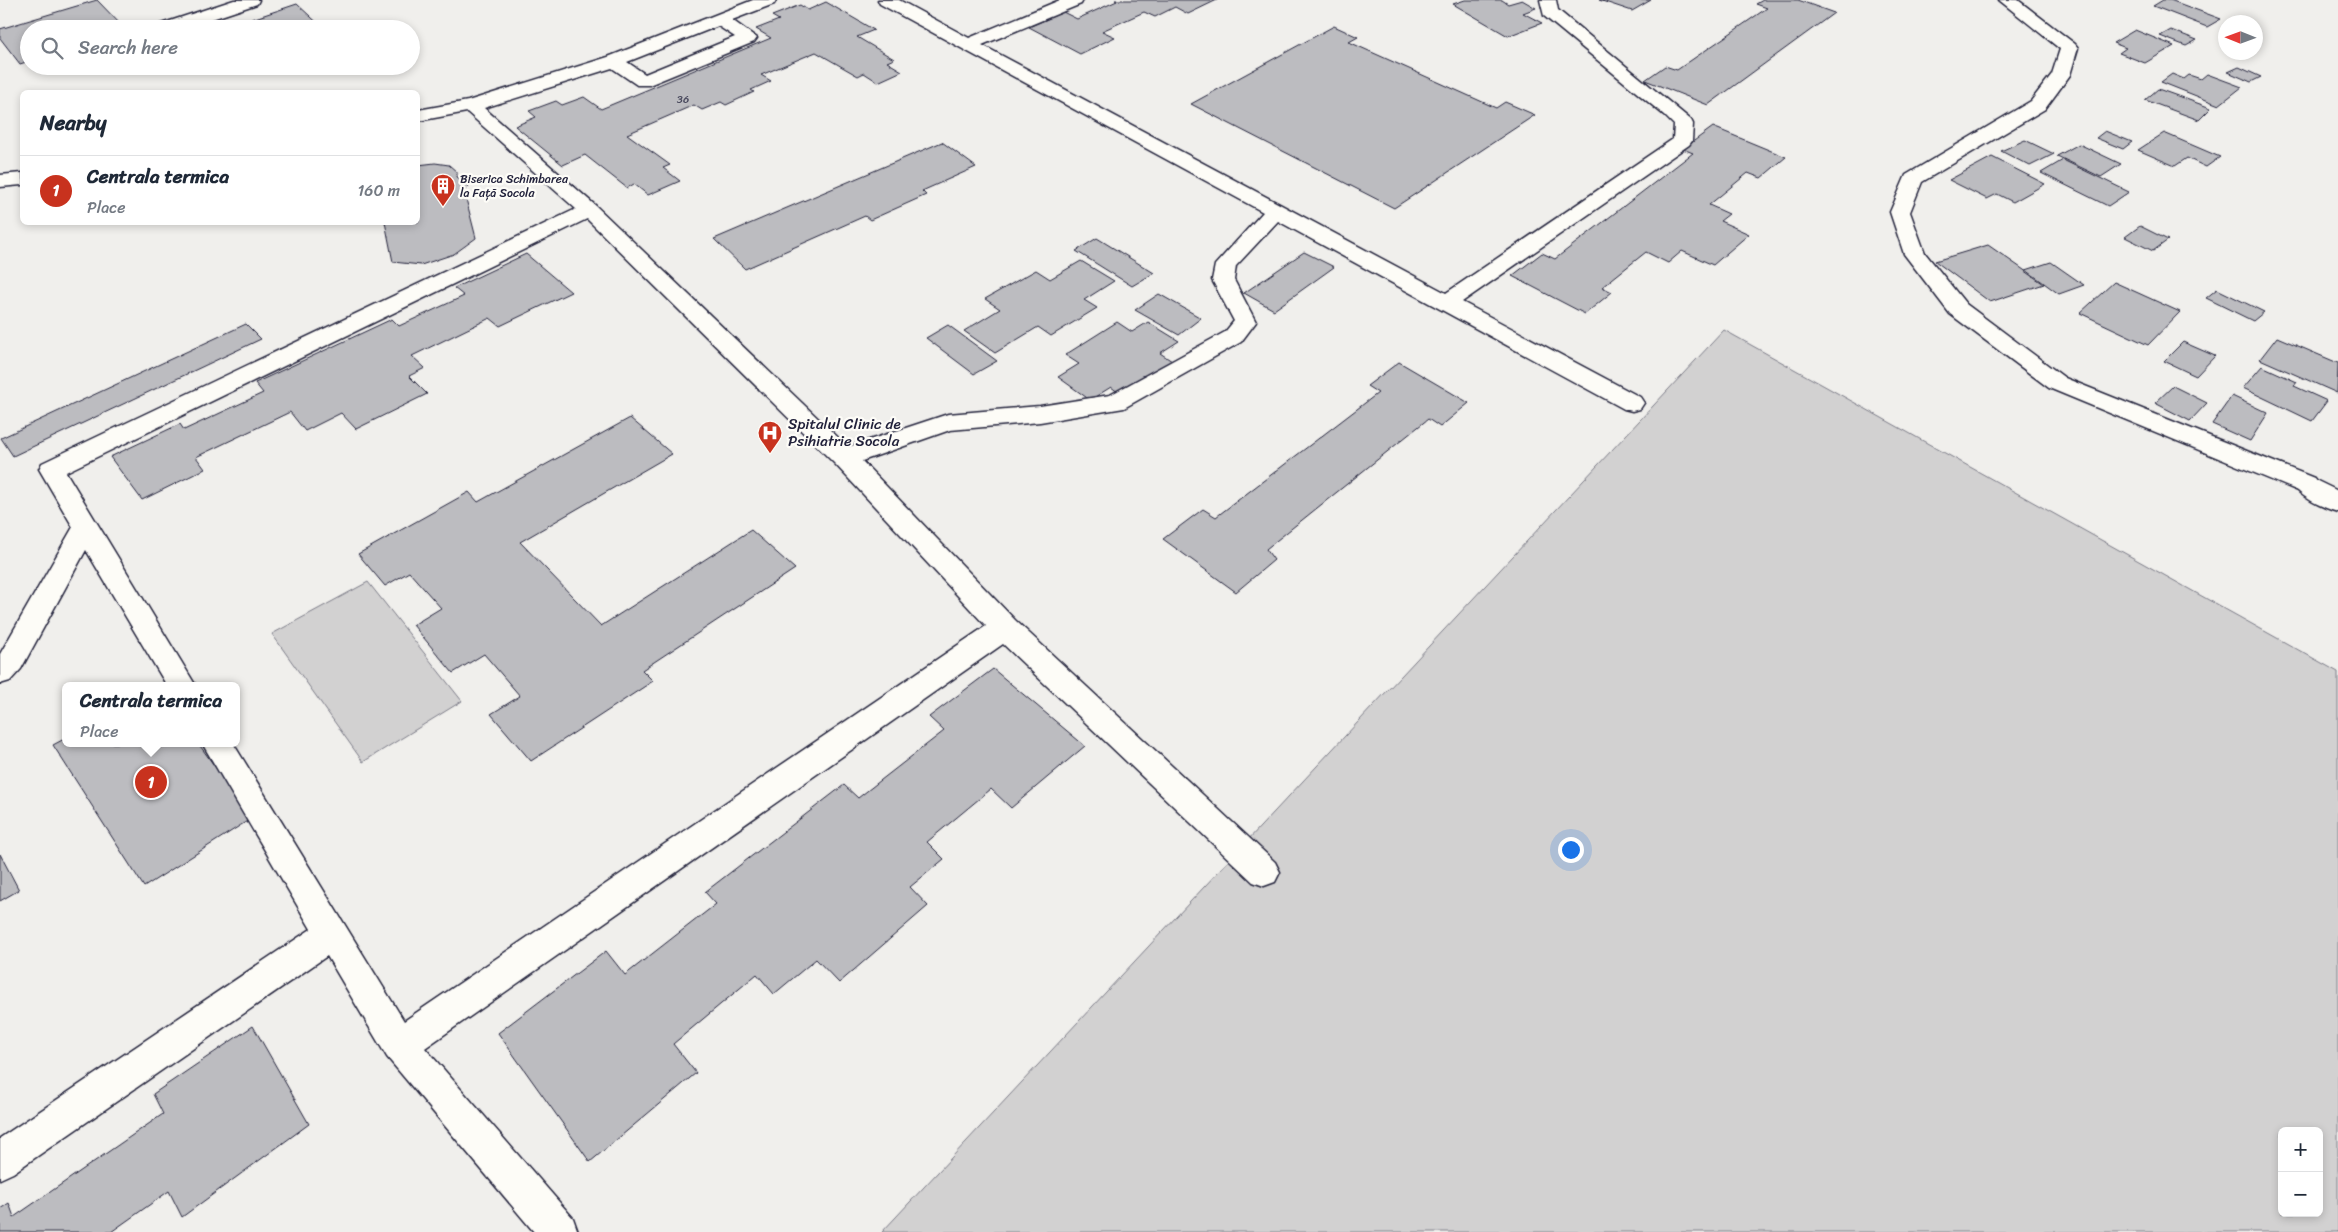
<!DOCTYPE html>
<meta charset="utf-8">
<style>
body{margin:0;font-family:Sriracha,sans-serif;background:#f2f2f3;color:#1f2937}
.controls{position:absolute;right:15px;bottom:15px;display:grid;overflow:hidden;border-radius:8px;box-shadow:0 2px 8px #0003}
.controls button{width:45px;height:45px;display:grid;place-items:center;padding:0;border:0;border-bottom:1px solid #e0e1e3;background:#fff;color:#1f2937;font:25px sans-serif}
.compass{position:absolute;left:2218px;top:15px;width:45px;height:45px;border-radius:50%;background:#fff;box-shadow:0 2px 8px #0003;rotate:271deg}
.you{position:absolute;left:1570px;top:849px;width:18px;height:18px;margin:-12px;border:4px solid #fff;border-radius:50%;background:#1a73e8;box-shadow:0 0 0 8px #1a73e833}
.badge{display:grid;place-items:center;width:32px;height:32px;border-radius:50%;background:#c8321e;color:#fff;font-size:16px;font-weight:700}
.pin{position:absolute;translate:-50% -50%;border:2px solid #fff;box-shadow:0 1px 5px #0006}
.popup{position:absolute;left:62px;top:682px;width:178px;height:65px;box-sizing:border-box;display:grid;place-content:center;border-radius:8px;background:#fff;filter:drop-shadow(0 1px 4px #0005);font-size:16px;white-space:nowrap;color:#747a83}
.popup b{font-size:19px;color:#1f2937}
.popup::after{content:'';position:absolute;left:50%;top:100%;margin-left:-10px;border:10px solid transparent;border-top-color:#fff}
.list{margin:0;padding:0;list-style:none}
h2{display:flex;justify-content:space-between;align-items:center;height:65px;margin:0;padding:0 20px;font-size:21px}
h2 small{font-size:16px;font-weight:400;color:#747a83}
.list li{display:grid;grid-template-columns:32px 1fr auto;gap:15px;align-items:center;box-sizing:border-box;height:70px;padding:0 20px;border-top:1px solid #e0e1e3}
.list b{display:block;font-size:19px;white-space:nowrap}
.list p{margin:0;font-size:16px;white-space:nowrap;color:#747a83}
.list em{font-size:16px;font-style:normal;color:#747a83}
.icon{flex:none;width:28px;height:28px;fill:none;stroke:currentColor;stroke-width:2;stroke-linecap:round;stroke-linejoin:round}
.map{position:relative;flex:none;width:2338px;height:1232px;overflow:hidden}
.search{position:absolute;background:#fff;box-shadow:0 2px 8px #0003;left:20px;top:20px;width:400px;height:55px;display:flex;align-items:center;gap:12px;box-sizing:border-box;padding:0 18px;border-radius:28px;color:#747a83;font-size:19px}
.panel{position:absolute;background:#fff;box-shadow:0 2px 8px #0003;left:20px;top:90px;width:400px;height:135px;border-radius:8px}
.map>svg:first-child{display:block}
</style>
<div class="map">
<svg width="2338" height="1232" viewBox="0 0 2338 1232">
<rect width="100%" height="100%" fill="#f0efec"/>
<filter id="ink" filterUnits="userSpaceOnUse"><feTurbulence type="fractalNoise" baseFrequency=".02" numOctaves="2"/><feDisplacementMap in="SourceGraphic" scale="10" xChannelSelector="R" yChannelSelector="G"/><feConvolveMatrix kernelMatrix="1 2 1 2 8 2 1 2 1" color-interpolation-filters="sRGB"/></filter>
<g filter="url(#ink)">
<!-- green -->
<g fill="#d2d1d1" stroke="#7a7a86" fill-rule="evenodd">
<path d="M 1724,330 L 2338,672 L 2338,1232 L 882,1232 ZM 2282,1131 L 2319,1131 L 2319,1213 L 2282,1213 Z"/>
<path d="M 368,582 L 462,701 L 363,762 L 272,634 Z"/>
</g>
<!-- building -->
<g fill="#bcbcc0" stroke="#22223b">
<path d="M 97,0 L 125,29 L 29,29 L 29,61 L 20,64 L 0,38 L 0,29 Z"/>
<path d="M 1115,0 L 1217,0 L 1188,14 L 1175,7 L 1155,17 L 1144,12 L 1102,31 L 1115,37 L 1080,54 L 1029,27 L 1063,12 L 1077,19 L 1117,1 Z"/>
<path d="M 1465,0 L 1502,0 L 1508,4 L 1522,0 L 1536,8 L 1523,13 L 1542,23 L 1508,36 L 1453,4 Z"/>
<path d="M 1599,0 L 1651,0 L 1632,11 Z"/>
<path d="M 1763,0 L 1798,0 L 1834,13 L 1708,105 L 1645,80 L 1665,66 L 1677,70 L 1767,8 L 1756,4 Z"/>
<path d="M 2163,0 L 2170,0 L 2221,19 L 2207,27 L 2153,6 Z"/>
<path d="M 826,2 L 874,30 L 857,37 L 894,59 L 887,62 L 902,71 L 878,82 L 864,73 L 858,76 L 816,52 L 761,75 L 771,81 L 751,90 L 754,92 L 726,105 L 721,102 L 702,110 L 694,105 L 627,134 L 670,165 L 663,168 L 680,181 L 648,195 L 634,184 L 627,188 L 585,155 L 563,165 L 515,126 L 536,117 L 529,111 L 556,101 L 562,105 L 584,97 L 601,109 L 771,38 L 756,29 L 779,20 L 772,16 L 800,5 L 808,10 Z"/>
<path d="M 297,4 L 324,29 L 222,29 Z"/>
<path d="M 1334,26 L 1358,37 L 1349,42 L 1496,108 L 1505,102 L 1535,115 L 1394,208 L 1191,104 Z"/>
<path d="M 2135,30 L 2174,46 L 2145,63 L 2119,53 L 2126,48 L 2113,43 Z"/>
<path d="M 2171,30 L 2197,40 L 2186,46 L 2160,36 Z"/>
<path d="M 2239,67 L 2261,77 L 2251,82 L 2228,72 Z"/>
<path d="M 2172,74 L 2184,79 L 2189,75 L 2201,79 L 2207,74 L 2242,87 L 2219,105 L 2161,82 Z"/>
<path d="M 2158,89 L 2211,108 L 2199,120 L 2145,100 Z"/>
<path d="M 1713,127 L 1786,157 L 1761,178 L 1748,173 L 1709,205 L 1729,214 L 1720,221 L 1749,234 L 1713,265 L 1682,251 L 1668,263 L 1646,252 L 1602,287 L 1612,292 L 1585,314 L 1512,276 L 1542,253 L 1555,259 L 1693,153 L 1683,149 Z"/>
<path d="M 2105,131 L 2132,142 L 2123,149 L 2096,138 Z"/>
<path d="M 2164,133 L 2220,157 L 2206,167 L 2187,158 L 2175,166 L 2138,150 Z"/>
<path d="M 2025,140 L 2054,154 L 2030,166 L 2001,151 Z"/>
<path d="M 942,142 L 976,167 L 922,191 L 926,195 L 870,220 L 865,216 L 745,269 L 714,239 Z"/>
<path d="M 2079,144 L 2121,164 L 2101,177 L 2057,156 Z"/>
<path d="M 1992,157 L 2045,184 L 2013,202 L 1997,194 L 1987,199 L 1949,180 Z"/>
<path d="M 2063,160 L 2129,192 L 2108,206 L 2041,173 Z"/>
<path d="M 435,163 L 449,165 L 457,172 L 457,177 L 469,181 L 469,186 L 464,191 L 476,238 L 454,254 L 421,265 L 393,262 L 385,222 L 418,222 L 418,165 Z"/>
<path d="M 2140,226 L 2168,240 L 2153,251 L 2125,237 Z"/>
<path d="M 1097,238 L 1154,273 L 1132,286 L 1076,251 Z"/>
<path d="M 1988,245 L 2044,284 L 1990,302 L 1935,261 Z"/>
<path d="M 1304,252 L 1334,267 L 1274,310 L 1244,293 Z"/>
<path d="M 526,254 L 571,292 L 500,326 L 490,318 L 412,356 L 425,368 L 409,376 L 427,394 L 356,429 L 341,413 L 305,431 L 290,412 L 196,457 L 205,469 L 142,500 L 110,457 L 180,424 L 184,430 L 263,393 L 255,383 L 392,319 L 399,326 L 464,296 L 454,288 Z"/>
<path d="M 1081,261 L 1114,281 L 1084,300 L 1097,308 L 1051,336 L 1038,327 L 995,353 L 964,331 L 1000,309 L 985,299 L 1036,270 L 1050,279 Z"/>
<path d="M 2051,262 L 2084,285 L 2059,294 L 2026,270 Z"/>
<path d="M 2114,282 L 2180,312 L 2148,345 L 2080,313 Z"/>
<path d="M 2217,289 L 2264,312 L 2253,321 L 2206,298 Z"/>
<path d="M 1159,294 L 1201,318 L 1179,335 L 1135,310 Z"/>
<path d="M 1117,322 L 1132,332 L 1148,322 L 1179,341 L 1160,353 L 1172,361 L 1122,395 L 1111,387 L 1090,400 L 1058,377 L 1079,364 L 1065,355 Z"/>
<path d="M 246,324 L 261,339 L 13,456 L 1,438 Z"/>
<path d="M 948,325 L 997,361 L 974,374 L 926,338 Z"/>
<path d="M 2277,337 L 2338,363 L 2337,393 L 2260,359 Z"/>
<path d="M 2183,342 L 2215,356 L 2196,376 L 2164,361 Z"/>
<path d="M 1399,362 L 1469,403 L 1440,427 L 1428,419 L 1266,549 L 1274,560 L 1236,592 L 1163,539 L 1203,509 L 1216,517 L 1378,393 L 1367,386 Z"/>
<path d="M 2262,366 L 2297,382 L 2294,386 L 2327,401 L 2312,421 L 2243,388 Z"/>
<path d="M 2173,386 L 2207,403 L 2190,421 L 2155,403 Z"/>
<path d="M 2232,396 L 2268,413 L 2250,441 L 2212,424 Z"/>
<path d="M 630,418 L 672,454 L 520,542 L 601,626 L 751,530 L 795,569 L 642,670 L 653,681 L 531,761 L 491,714 L 520,696 L 484,654 L 453,673 L 413,625 L 441,608 L 409,572 L 385,586 L 358,554 L 469,492 L 478,502 Z"/>
<path d="M 993,669 L 1085,746 L 1011,808 L 991,789 L 927,842 L 944,859 L 910,887 L 928,906 L 839,983 L 816,959 L 774,994 L 757,974 L 673,1044 L 696,1073 L 590,1162 L 498,1033 L 606,951 L 625,975 L 716,904 L 705,892 L 844,785 L 858,798 L 944,731 L 929,717 Z"/>
<path d="M 66,738 L 66,743 L 198,743 L 252,818 L 144,887 L 53,745 Z"/>
<path d="M 0,854 L 19,890 L 0,901 Z"/>
<path d="M 253,1026 L 309,1124 L 182,1217 L 169,1191 L 111,1232 L 0,1232 L 0,1209 L 9,1203 L 14,1217 L 163,1114 L 153,1094 Z"/>
</g>
<g fill="none" stroke-linecap="round" stroke-linejoin="round">
<defs>
<g id="lane">
<path d="M 234,0 L 259,0 L 257,4 L 182,29 L 156,29 L 158,25 Z"/>
<path d="M 753,0 L 776,0 L 774,4 L 732,20 L 757,38 L 754,42 L 649,85 L 637,85 L 612,68 L 484,108 L 596,206 L 848,447 L 948,414 L 1040,406 L 1110,395 L 1225,332 L 1234,321 L 1212,280 L 1215,265 L 1263,212 L 880,4 L 878,0 L 899,0 L 969,38 L 1060,0 L 1083,0 L 1081,4 L 982,45 L 1446,293 L 1673,139 L 1674,125 L 1664,115 L 1544,16 L 1540,0 L 1556,0 L 1558,10 L 1691,120 L 1693,124 L 1692,141 L 1689,145 L 1462,302 L 1640,397 L 1644,403 L 1640,409 L 1632,411 L 1624,409 L 1278,221 L 1236,266 L 1234,280 L 1256,322 L 1241,342 L 1124,408 L 1040,422 L 950,430 L 862,461 L 1015,620 L 1275,862 L 1280,872 L 1275,882 L 1264,886 L 1253,882 L 1003,644 L 425,1048 L 573,1218 L 578,1232 L 534,1232 L 387,1057 L 327,956 L 13,1173 L 0,1179 L 0,1138 L 311,929 L 202,743 L 233,743 L 404,1021 L 986,626 L 835,464 L 587,219 L 66,472 L 196,686 L 167,686 L 86,550 L 21,669 L 10,681 L 0,684 L 0,654 L 73,527 L 39,469 L 42,463 L 576,209 L 467,112 L 418,121 L 418,110 L 468,101 L 608,57 ZM 718,26 L 735,37 L 645,74 L 627,62 Z"/>
<path d="M 22,173 L 22,185 L 0,187 L 0,175 Z"/>
<path d="M 2305,475 L 2338,491 L 2338,512 C 2323,508 2300,497 2292,484 L 2296,478 Z"/>
</g>
<path id="street" d="M 1999,0 L 2018,0 L 2075,44 L 2078,48 L 2070,75 L 2045,109 L 1922,182 L 1910,212 L 1925,253 L 1966,304 L 2065,378 L 2314,478 L 2318,484 L 2314,490 L 2305,493 L 2296,490 L 2049,388 L 1950,314 L 1904,254 L 1890,212 L 1906,175 L 2031,101 L 2052,74 L 2060,49 Z"/>
</defs>
<!-- lane casing -->
<use href="#lane" stroke="#22223b" stroke-width="3"/>
<!-- street casing -->
<use href="#street" stroke="#22223b" stroke-width="3"/>
<!-- lane -->
<use href="#lane" fill="#fdfcf7" fill-rule="evenodd"/>
<!-- street -->
<use href="#street" fill="#fdfcf7" fill-rule="evenodd"/>
</g>
</g>
<!-- icons -->
<defs>
<symbol id="building-pin" viewBox="-11 -11 22 30"><path d="M0 17L-7.5 6A9.5 9.5 0 1 1 7.5 6Z" fill="#c8321e" stroke="#fdfcf7"/><path d="M-4-6H4V6H1V3H-1V6H-4ZM-2.5-4.3h1.7v1.8h-1.7ZM.8-4.3h1.7v1.8H.8ZM-2.5-1h1.7V.8h-1.7ZM.8-1h1.7V.8H.8Z" fill="#fff"/></symbol>
<symbol id="hospital-pin" viewBox="-11 -11 22 30"><path d="M0 17L-7.5 6A9.5 9.5 0 1 1 7.5 6Z" fill="#c8321e" stroke="#fdfcf7"/><path d="M-5-5h3v3.5h4V-5h3V5h-3V1.5h-4V5h-3Z" fill="#fff"/></symbol>
</defs>
<g fill-rule="evenodd">
<use href="#building-pin" x="429" y="172" width="28" height="38"/>
<use href="#hospital-pin" x="756" y="419" width="28" height="38"/>
</g>
<g text-anchor="middle" stroke-width="4.5" stroke-linejoin="round" paint-order="stroke">
<!-- far-number labels -->
<g font-size="11" fill="#48485c">
<text x="683" y="103">36</text>
</g>
<!-- far-poi labels -->
<g font-size="12" fill="#22223b" stroke="#fdfcf7" text-anchor="start">
<text x="460" y="183">Biserica Schimbarea<tspan x="460" dy="14">la Față Socola</tspan></text>
</g>
<!-- poi labels -->
<g font-size="15" fill="#22223b" stroke="#fdfcf7" text-anchor="start">
<text x="788" y="429">Spitalul Clinic de<tspan x="788" dy="17">Psihiatrie Socola</tspan></text>
</g>
</g>
</svg>
<div class="controls">
<button>+</button>
<button>−</button>
</div>
<svg class="compass" viewBox="-18 -18 36 36"><path d="M0-13l5 13h-10z" fill="#e53935"/><path d="M0 13l5-13h-10z" fill="#747a83"/></svg>
<div class="you"></div>
<div class="pin badge" style="left:151px;top:782px">1</div>
<div class="popup"><b>Centrala termica</b>Place</div>
<div class="search"><svg class="icon" aria-label="search" viewBox="0 0 24 24"><circle cx="10" cy="10" r="6"/><path d="M15 15l6 6"/></svg>Search here</div>
<section class="panel">
<h2>Nearby<small></small></h2>
<ul class="list">
<li><span class="badge">1</span><div><b>Centrala termica</b><p>Place</p></div><em>160 m</em></li>
</ul>
</section>
</div>
